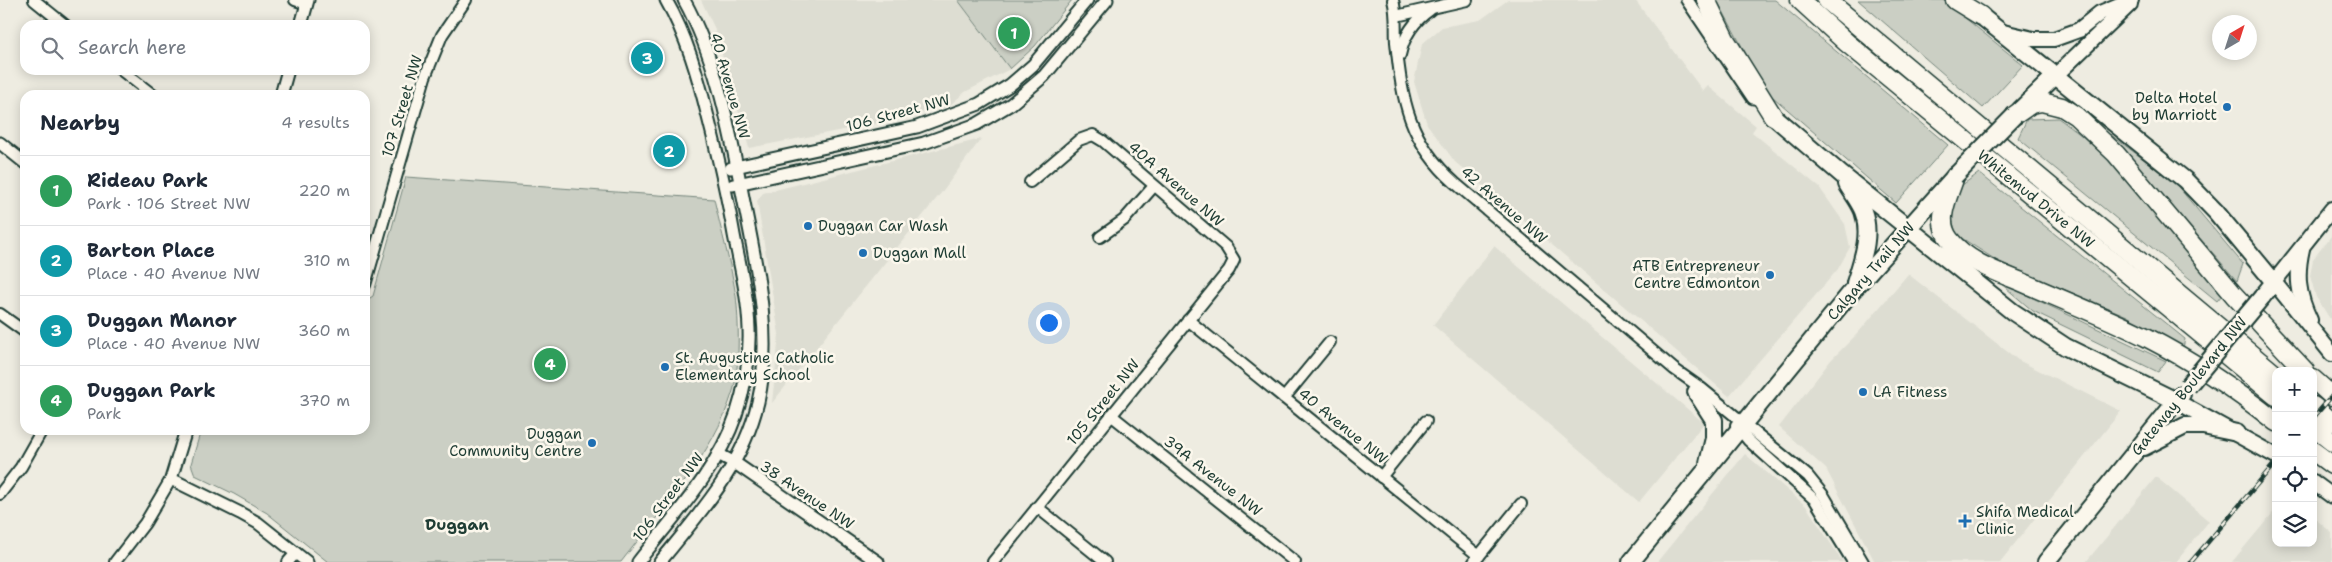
<!DOCTYPE html>
<meta charset="utf-8">
<style>
body{margin:0;font-family:"Shantell Sans",sans-serif;background:#f2f2f3;color:#1f2937}
.controls{position:absolute;right:15px;bottom:15px;display:grid;overflow:hidden;border-radius:10px;box-shadow:0 2px 12px #0003}
.controls button{width:45px;height:45px;display:grid;place-items:center;padding:0;border:0;border-bottom:1px solid #e0e1e3;background:#fff;color:#1f2937;font:25px sans-serif}
.compass{position:absolute;left:2212px;top:15px;width:45px;height:45px;border-radius:50%;background:#fff;box-shadow:0 2px 12px #0003;rotate:39deg}
.you{position:absolute;left:1048px;top:322px;width:18px;height:18px;margin:-12px;border:4px solid #fff;border-radius:50%;background:#1a73e8;box-shadow:0 0 0 8px #1a73e833}
.badge{display:grid;place-items:center;width:32px;height:32px;border-radius:50%;background:#1f6fb2;color:#fff;font-size:16px;font-weight:700}
.pin{position:absolute;translate:-50% -50%;border:2px solid #fff;box-shadow:0 1px 5px #0006}
.list{margin:0;padding:0;list-style:none}
h2{display:flex;justify-content:space-between;align-items:center;height:65px;margin:0;padding:0 20px;font-size:21px}
h2 small{font-size:16px;font-weight:400;color:#747a83}
.list li{display:grid;grid-template-columns:32px 1fr auto;gap:15px;align-items:center;box-sizing:border-box;height:70px;padding:0 20px;border-top:1px solid #e0e1e3}
.list b{display:block;font-size:19px;white-space:nowrap}
.list p{margin:0;font-size:16px;white-space:nowrap;color:#747a83}
.list em{font-size:16px;font-style:normal;color:#747a83}
.icon{flex:none;width:28px;height:28px;fill:none;stroke:currentColor;stroke-width:2;stroke-linecap:round;stroke-linejoin:round}
.map{position:relative;flex:none;width:2332px;height:562px;overflow:hidden}
.search{position:absolute;background:#fff;box-shadow:0 2px 12px #0003;left:20px;top:20px;width:350px;height:55px;display:flex;align-items:center;gap:12px;box-sizing:border-box;padding:0 18px;border-radius:15px;color:#747a83;font-size:19px}
.panel{position:absolute;background:#fff;box-shadow:0 2px 12px #0003;left:20px;top:90px;width:350px;height:345px;border-radius:15px}
.map>svg:first-child{display:block}
</style>
<div class="map">
<svg width="2332" height="562" viewBox="0 0 2332 562">
<rect width="100%" height="100%" fill="#eeece1"/>
<filter id="ink" filterUnits="userSpaceOnUse"><feTurbulence type="fractalNoise" baseFrequency=".02" numOctaves="2"/><feDisplacementMap in="SourceGraphic" scale="10" xChannelSelector="R" yChannelSelector="G"/><feConvolveMatrix kernelMatrix="1 2 1 2 8 2 1 2 1" color-interpolation-filters="sRGB"/></filter>
<g filter="url(#ink)">
<!-- built -->
<g fill="#ddddd2">
<path d="M 701,0 L 958,0 L 1010,69 L 965,92 L 949,106 L 874,124 L 749,148 L 714,27 Z"/>
<path d="M 1508,0 L 1635,0 L 1703,91 L 1708,86 L 1756,126 L 1752,132 L 1819,187 L 1845,224 L 1850,247 L 1838,269 L 1729,396 L 1455,162 L 1427,124 L 1414,82 L 1422,44 L 1442,27 L 1480,20 Z"/>
<path d="M 981,139 L 941,193 L 772,403 L 779,334 L 757,201 L 763,193 Z"/>
<path d="M 2332,235 L 2332,322 L 2316,297 L 2310,276 L 2313,259 Z"/>
<path d="M 1494,246 L 1704,423 L 1639,502 L 1433,325 Z"/>
<path d="M 1908,274 L 2018,360 L 2121,411 L 2000,562 L 1875,562 L 1826,469 L 1779,427 L 1831,360 L 1858,333 Z"/>
<path d="M 1745,454 L 1806,506 L 1843,562 L 1657,562 Z"/>
<path d="M 2156,477 L 2209,521 L 2176,562 L 2086,562 Z"/>
<path d="M 2276,509 L 2276,543 L 2313,543 L 2313,517 L 2332,533 L 2332,562 L 2232,562 Z"/>
</g>
<!-- green -->
<g fill="#cbcfc4" stroke="#75867c">
<path d="M 958,0 L 1072,0 L 1035,46 L 1010,69 Z"/>
<path d="M 1717,0 L 1775,0 L 1948,145 L 1896,203 L 1766,91 Z"/>
<path d="M 1858,0 L 1943,0 L 2023,65 L 1983,108 Z"/>
<path d="M 2058,118 C 2122,161 2173,236 2222,295 L 2217,301 L 2018,138 L 2027,119 Z"/>
<path d="M 2110,134 L 2175,183 L 2243,264 L 2237,281 Z"/>
<path d="M 1979,173 L 2185,339 L 2183,348 L 2127,316 L 1999,262 L 1957,235 L 1951,217 L 1955,190 Z"/>
<path d="M 406,177 L 714,199 C 721,231 731,264 736,296 C 739,320 740,368 733,391 C 713,456 662,509 621,562 L 328,562 L 267,513 L 234,494 L 195,475 L 191,464 L 201,430 L 365,430 L 365,301 L 373,296 Z"/>
<path d="M 1999,282 L 2166,361 L 2158,372 L 2033,311 Z"/>
</g>
<g fill="none" stroke-linecap="round" stroke-linejoin="round">
<defs>
<g id="minor">
<path d="M 34,0 L 65,25"/>
<path d="M 295,0 L 307,4"/>
<path d="M 1393,0 C 1397,14 1395,28 1396,42 C 1402,101 1409,142 1455,183 L 1674,369 L 1701,388 L 1808,476 L 1824,496 L 1863,562"/>
<path d="M 1396,16 L 1467,0"/>
<path d="M 1400,55 C 1404,36 1414,21 1430,10"/>
<path d="M 121,70 L 153,95"/>
<path d="M 1100,237 L 1124,220 L 1154,186"/>
<path d="M 365,285 L 425,77 L 442,35 L 466,0"/>
<path d="M 0,314 L 25,332"/>
<path d="M 1188,320 L 1479,556"/>
<path d="M 1284,398 L 1330,342"/>
<path d="M 1111,415 L 1295,562"/>
<path d="M 1736,425 L 1748,440 L 1815,500 L 1853,562"/>
<path d="M 1381,477 L 1426,421"/>
<path d="M 0,494 L 21,467 L 42,430"/>
<path d="M 1037,507 L 1105,562"/>
<path d="M 115,562 L 145,523 L 171,479"/>
<path d="M 288,562 L 296,553"/>
<path d="M 993,562 L 1229,270 L 1234,260 L 1226,247 L 1103,141 L 1093,135 L 1079,140 L 1030,182"/>
<path d="M 1474,562 L 1521,504"/>
</g>
<g id="tertiary">
<path d="M 1687,0 L 1753,98"/>
<path d="M 301,25 L 308,0"/>
<path d="M 281,95 L 288,70"/>
<path d="M 0,143 L 25,163"/>
<path d="M 731,168 L 917,127 L 979,104 L 1010,85 L 1033,65 L 1087,0"/>
<path d="M 733,185 L 924,143 L 977,124 L 1011,104 L 1044,76 L 1107,0"/>
<path d="M 186,430 L 171,479 L 240,513 L 258,523 L 307,562"/>
<path d="M 718,454 L 735,463 L 878,562"/>
<path d="M 638,562 C 674,516 717,471 736,415 C 745,388 750,357 749,329 C 748,297 740,266 734,235 C 727,195 718,156 708,117 C 698,76 687,37 666,0"/>
<path d="M 660,562 C 700,513 743,466 758,402 C 774,333 755,260 742,192 C 729,127 716,58 684,0"/>
</g>
<g id="secondary">
<path d="M 2003,32 L 2033,39 L 2054,39 L 2079,30 L 2100,13 L 2131,0"/>
<path d="M 2055,76 L 2130,4"/>
<path d="M 2332,209 L 2274,282 L 2332,354"/>
<path d="M 2302,249 C 2296,275 2298,295 2310,320"/>
<path d="M 2176,401 L 2276,456"/>
<path d="M 2313,482 L 2332,496"/>
</g>
<g id="trunk">
<path d="M 1981,16 L 2185,180 L 2216,212 L 2274,282 L 2262,297"/>
<path d="M 2020,110 L 2055,76"/>
<path d="M 1773,116 L 1842,175 L 2013,312 L 2066,347 L 2176,401"/>
<path d="M 1847,184 C 1852,193 1859,201 1863,211 C 1872,235 1862,260 1855,283"/>
<path d="M 1696,392 L 1714,420 L 1714,438 L 1708,463"/>
<path d="M 2144,447 L 2185,426 L 2203,426 L 2237,433"/>
<path d="M 1631,562 L 1852,291 L 1954,177"/>
<path d="M 2046,562 L 2182,394"/>
</g>
<g id="motorway">
<path d="M 1706,0 L 1725,39 L 1773,116"/>
<path d="M 1800,0 L 1847,43 L 2276,396"/>
<path d="M 1827,0 L 2276,375"/>
<path d="M 1955,0 L 1981,16"/>
<path d="M 2015,115 L 2031,104 L 2042,102 L 2062,107 L 2076,116 L 2116,154 L 2234,295 L 2305,371"/>
<path d="M 1955,176 C 1949,196 1934,221 1950,240 C 1967,262 2000,273 2024,283 C 2065,301 2106,317 2146,337 C 2191,360 2236,390 2276,422"/>
<path d="M 2313,379 L 2332,396"/>
<path d="M 2313,406 L 2332,422"/>
<path d="M 2313,427 L 2332,442"/>
<path d="M 2313,451 L 2332,465"/>
</g>
</defs>
<!-- minor casing -->
<use href="#minor" stroke="#1f3d34" stroke-width="14"/>
<!-- tertiary casing -->
<use href="#tertiary" stroke="#1f3d34" stroke-width="15"/>
<!-- secondary casing -->
<use href="#secondary" stroke="#1f3d34" stroke-width="18"/>
<!-- trunk casing -->
<use href="#trunk" stroke="#1f3d34" stroke-width="20"/>
<!-- motorway casing -->
<use href="#motorway" stroke="#1f3d34" stroke-width="21"/>
<!-- minor -->
<use href="#minor" stroke="#fbf7ec" stroke-width="10"/>
<!-- tertiary -->
<use href="#tertiary" stroke="#fbf7ec" stroke-width="11"/>
<!-- secondary -->
<use href="#secondary" stroke="#fbf7ec" stroke-width="14"/>
<!-- trunk -->
<use href="#trunk" stroke="#fbf7ec" stroke-width="16"/>
<!-- motorway -->
<use href="#motorway" stroke="#fbf7ec" stroke-width="18"/>
<defs>
<g id="rail">
<path d="M 2313,418 L 2332,396"/>
<path d="M 2191,562 L 2276,462"/>
</g>
</defs>
<!-- rail casing -->
<use href="#rail" stroke="#1f3d34" stroke-width="4.5"/>
<!-- rail -->
<use href="#rail" stroke="#fbf7ec" stroke-width="2.5" stroke-dasharray="8" stroke-linecap="butt"/>
<defs>
<g id="trunk-bridge">
<path d="M 1955,176 L 2015,115"/>
<path d="M 2188,386 L 2262,297"/>
</g>
</defs>
<!-- trunk-bridge casing -->
<use href="#trunk-bridge" stroke="#1f3d34" stroke-width="20" stroke-linecap="butt"/>
<!-- trunk-bridge -->
<use href="#trunk-bridge" stroke="#fbf7ec" stroke-width="16"/>
</g>
</g>
<!-- markers -->
<g fill="#1f6fb2" stroke="#fbf7ec" stroke-width="2">
<circle cx="2227" cy="107" r="5"/>
<circle cx="808" cy="226" r="5"/>
<circle cx="863" cy="253" r="5"/>
<circle cx="1770" cy="275" r="5"/>
<circle cx="665" cy="367" r="5"/>
<circle cx="1863" cy="392" r="5"/>
<circle cx="592" cy="443" r="5"/>
<path d="M1962.5 513.5h5v5h5v5h-5v5h-5v-5h-5v-5h5z"/>
</g>
<g text-anchor="middle" stroke-width="5" stroke-linejoin="round" paint-order="stroke">
<!-- street labels -->
<g font-size="15" fill="#1f3d34" stroke="#fbf7ec">
<text transform="translate(730 86) rotate(74)" y="5">40 Avenue NW</text>
<text transform="translate(402 106) rotate(-73)" y="5">107 Street NW</text>
<text transform="translate(898 113) rotate(-15)" y="5">106 Street NW</text>
<text transform="translate(1176 184) rotate(41)" y="5">40A Avenue NW</text>
<text transform="translate(2036 199) rotate(39)" y="5">Whitemud Drive NW</text>
<text transform="translate(1504 205) rotate(41)" y="5">42 Avenue NW</text>
<text transform="translate(1871 271) rotate(-49)" y="5">Calgary Trail NW</text>
<text transform="translate(2189 386) rotate(-51)" y="5">Gateway Boulevard NW</text>
<text transform="translate(1103 402) rotate(-51)" y="5">105 Street NW</text>
<text transform="translate(1343 426) rotate(39)" y="5">40 Avenue NW</text>
<text transform="translate(1213 476) rotate(38)" y="5">39A Avenue NW</text>
<text transform="translate(807 495) rotate(34)" y="5">38 Avenue NW</text>
<text transform="translate(668 497) rotate(-53)" y="5">106 Street NW</text>
</g>
<!-- poi labels -->
<g font-size="15" fill="#1f3d34" stroke="#fbf7ec" text-anchor="start">
<text x="2217" y="103" text-anchor="end">Delta Hotel<tspan x="2217" dy="17">by Marriott</tspan></text>
<text x="818" y="231">Duggan Car Wash</text>
<text x="873" y="258">Duggan Mall</text>
<text x="1760" y="271" text-anchor="end">ATB Entrepreneur<tspan x="1760" dy="17">Centre Edmonton</tspan></text>
<text x="675" y="363">St. Augustine Catholic<tspan x="675" dy="17">Elementary School</tspan></text>
<text x="1873" y="397">LA Fitness</text>
<text x="582" y="439" text-anchor="end">Duggan<tspan x="582" dy="17">Community Centre</tspan></text>
<text x="1976" y="517">Shifa Medical<tspan x="1976" dy="17">Clinic</tspan></text>
</g>
<!-- neighbourhood labels -->
<g font-size="16" font-weight="bold" fill="#1f3d34" stroke="#fbf7ec">
<text x="457" y="530">Duggan</text>
</g>
</g>
</svg>
<div class="controls">
<button>+</button>
<button>−</button>
<button><svg class="icon" aria-label="locate" viewBox="0 0 24 24"><circle cx="12" cy="12" r="6"/><path d="M12 2v4M12 18v4M2 12h4M18 12h4"/></svg></button>
<button><svg class="icon" aria-label="layers" viewBox="0 0 24 24"><path d="M12 4l9 5-9 5-9-5zM3 14l9 5 9-5"/></svg></button>
</div>
<svg class="compass" viewBox="-18 -18 36 36"><path d="M0-13l5 13h-10z" fill="#e53935"/><path d="M0 13l5-13h-10z" fill="#747a83"/></svg>
<div class="you"></div>
<div class="pin badge" style="left:1014px;top:33px;background:#2e9e5b">1</div>
<div class="pin badge" style="left:669px;top:151px;background:#0f9aa8">2</div>
<div class="pin badge" style="left:647px;top:58px;background:#0f9aa8">3</div>
<div class="pin badge" style="left:550px;top:364px;background:#2e9e5b">4</div>
<div class="search"><svg class="icon" aria-label="search" viewBox="0 0 24 24"><circle cx="10" cy="10" r="6"/><path d="M15 15l6 6"/></svg>Search here</div>
<section class="panel">
<h2>Nearby<small>4 results</small></h2>
<ul class="list">
<li><span class="badge" style="background:#2e9e5b">1</span><div><b>Rideau Park</b><p>Park · 106 Street NW</p></div><em>220 m</em></li>
<li><span class="badge" style="background:#0f9aa8">2</span><div><b>Barton Place</b><p>Place · 40 Avenue NW</p></div><em>310 m</em></li>
<li><span class="badge" style="background:#0f9aa8">3</span><div><b>Duggan Manor</b><p>Place · 40 Avenue NW</p></div><em>360 m</em></li>
<li><span class="badge" style="background:#2e9e5b">4</span><div><b>Duggan Park</b><p>Park</p></div><em>370 m</em></li>
</ul>
</section>
</div>
